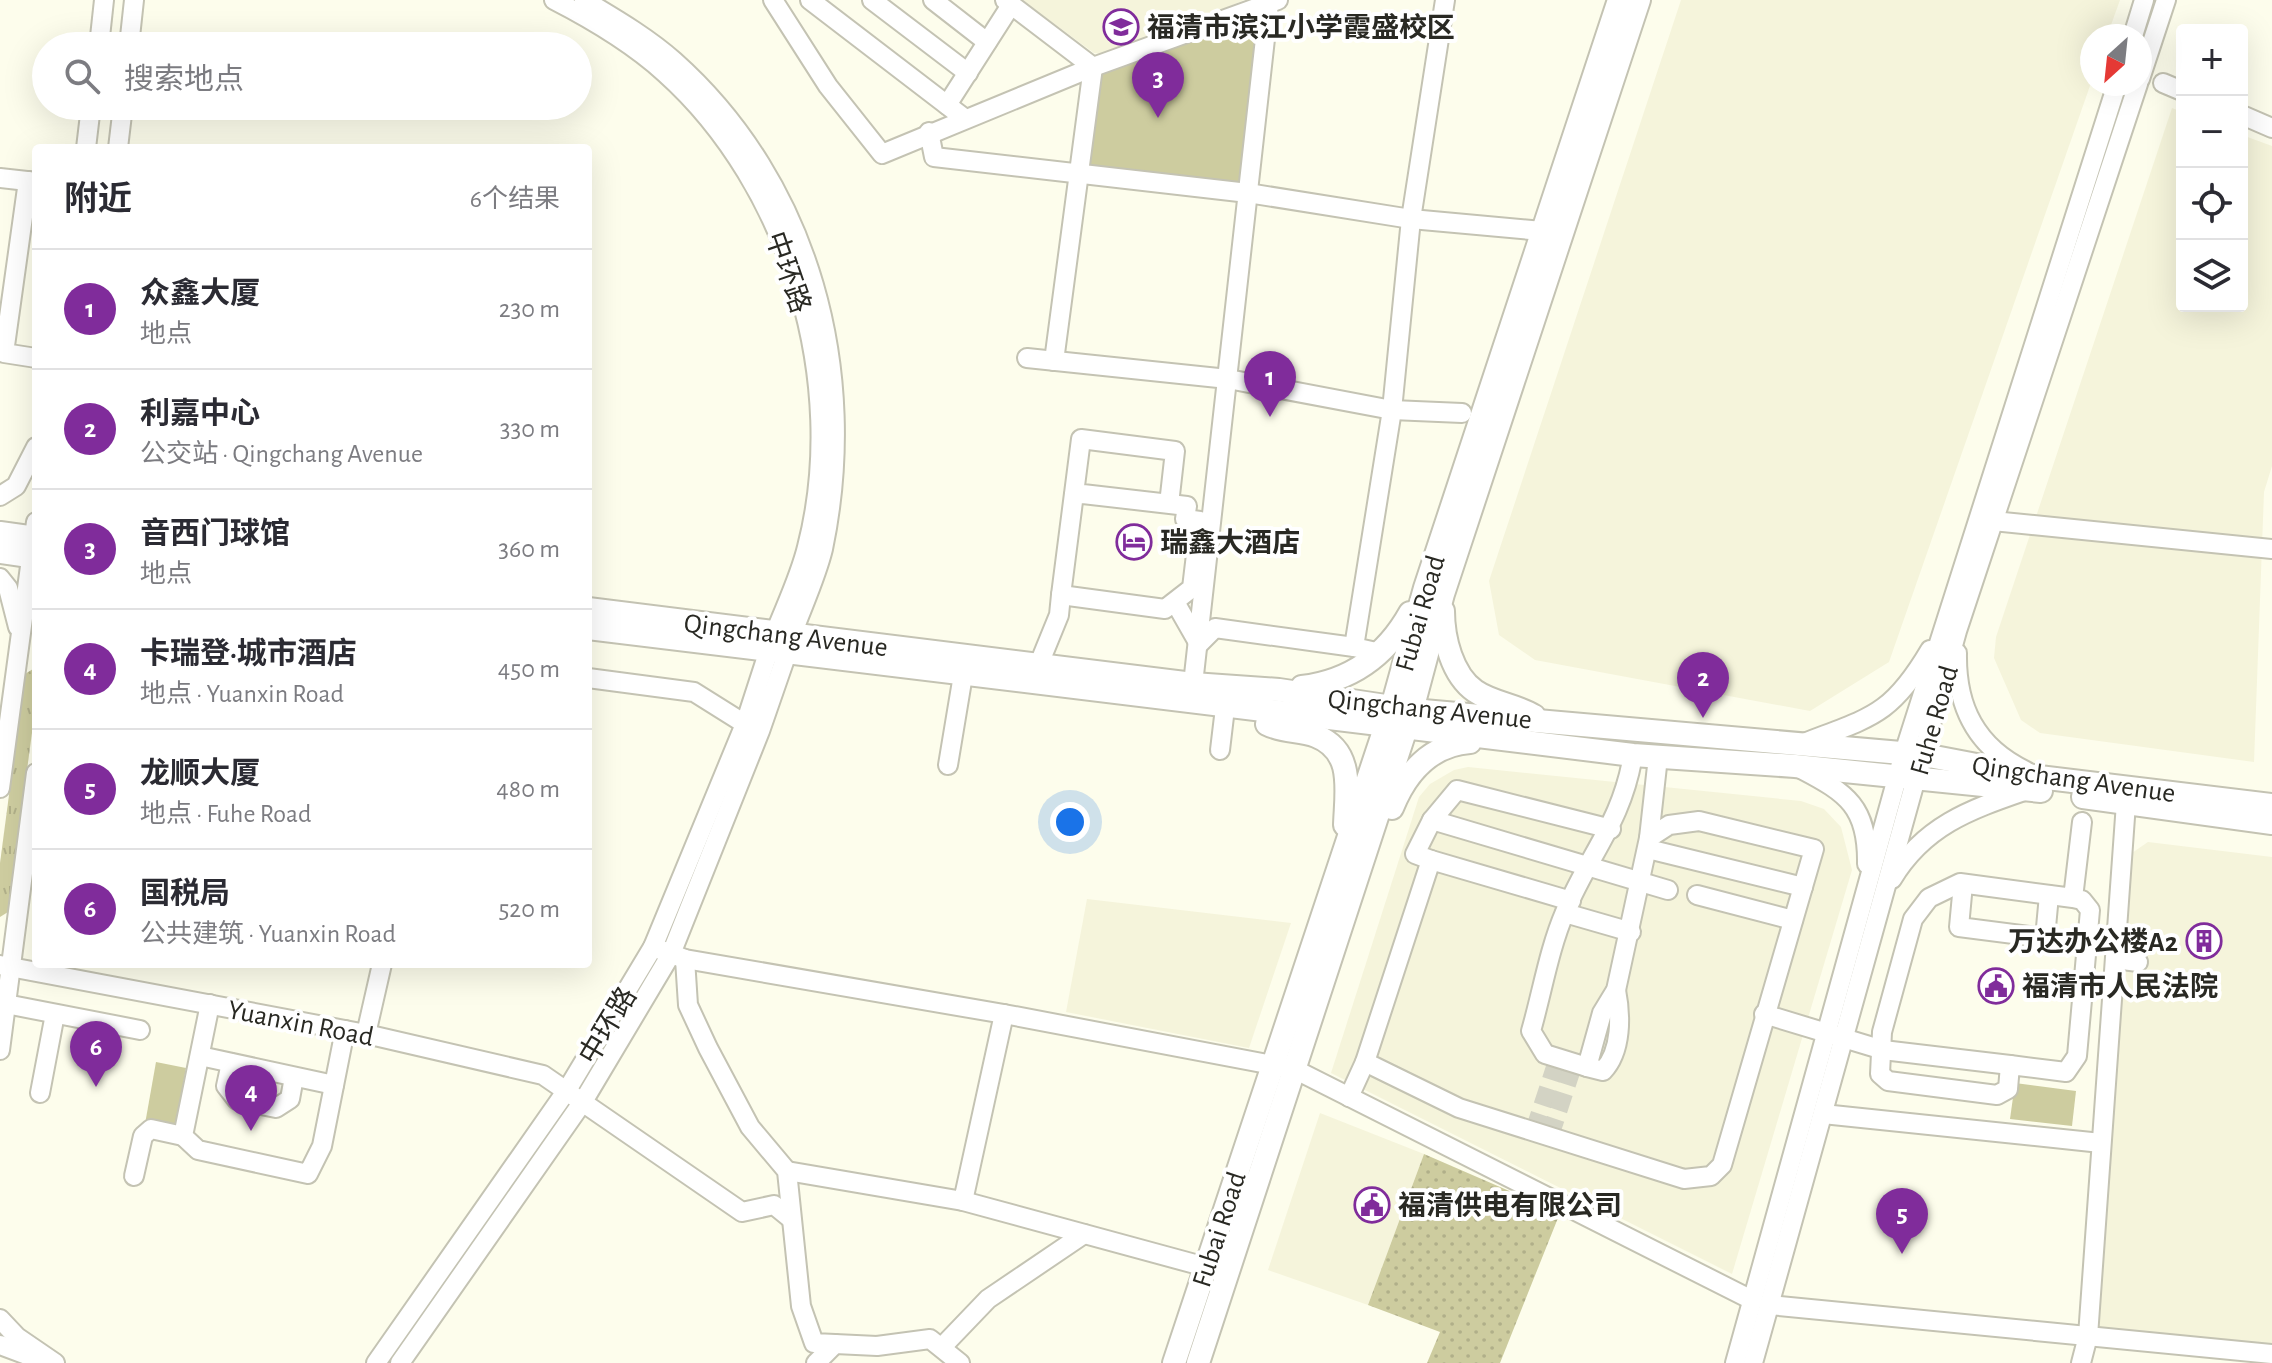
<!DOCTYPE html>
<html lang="zh">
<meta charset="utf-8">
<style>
body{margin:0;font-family:"Alegreya Sans","Noto Sans SC",sans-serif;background:#f7f7f7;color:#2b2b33}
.controls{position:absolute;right:24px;top:24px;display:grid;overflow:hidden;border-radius:8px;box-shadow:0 8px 32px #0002}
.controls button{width:72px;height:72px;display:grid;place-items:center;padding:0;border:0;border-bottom:2px solid #e1e1e2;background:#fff;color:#2b2b33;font:40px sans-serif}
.compass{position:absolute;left:2080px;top:24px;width:72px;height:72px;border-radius:50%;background:#fff;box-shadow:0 8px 32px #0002;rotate:207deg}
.you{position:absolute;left:1070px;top:822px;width:28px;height:28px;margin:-20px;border:6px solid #fff;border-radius:50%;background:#1a73e8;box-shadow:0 0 0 12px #1a73e833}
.badge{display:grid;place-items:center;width:52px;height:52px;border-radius:50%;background:#802c9b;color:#fff;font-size:26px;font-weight:700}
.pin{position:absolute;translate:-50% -66px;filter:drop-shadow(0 2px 4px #0008)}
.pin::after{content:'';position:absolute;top:42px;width:28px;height:24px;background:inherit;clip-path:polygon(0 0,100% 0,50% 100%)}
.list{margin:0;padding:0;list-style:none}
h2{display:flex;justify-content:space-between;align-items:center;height:104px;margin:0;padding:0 32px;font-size:34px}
h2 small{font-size:26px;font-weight:400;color:#7c7c81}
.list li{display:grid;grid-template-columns:52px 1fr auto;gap:24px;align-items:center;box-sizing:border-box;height:120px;padding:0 32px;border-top:2px solid #e1e1e2}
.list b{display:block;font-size:30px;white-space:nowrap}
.list p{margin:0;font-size:26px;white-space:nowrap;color:#7c7c81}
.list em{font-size:26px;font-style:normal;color:#7c7c81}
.icon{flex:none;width:44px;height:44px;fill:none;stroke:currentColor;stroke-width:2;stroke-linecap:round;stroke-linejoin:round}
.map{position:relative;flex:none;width:2272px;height:1363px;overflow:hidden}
.search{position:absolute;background:#fff;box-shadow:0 8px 32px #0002;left:32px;top:32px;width:560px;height:88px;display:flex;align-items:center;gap:20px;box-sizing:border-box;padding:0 28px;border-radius:44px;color:#7c7c81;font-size:30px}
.panel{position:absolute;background:#fff;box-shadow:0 8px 32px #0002;left:32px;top:144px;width:560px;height:824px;border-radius:8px}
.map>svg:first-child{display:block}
</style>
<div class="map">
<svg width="2272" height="1363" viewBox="0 0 2272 1363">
<defs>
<pattern id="grass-tufts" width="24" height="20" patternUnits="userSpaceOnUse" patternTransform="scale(2)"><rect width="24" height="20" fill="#cdcc9f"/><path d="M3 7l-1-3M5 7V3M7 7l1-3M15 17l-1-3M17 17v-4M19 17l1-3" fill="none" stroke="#b0af89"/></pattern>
<pattern id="park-dots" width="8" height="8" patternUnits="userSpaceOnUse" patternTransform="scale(2)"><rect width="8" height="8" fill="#cdcc9f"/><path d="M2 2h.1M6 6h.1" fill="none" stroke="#b0af89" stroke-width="1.8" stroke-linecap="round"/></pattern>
</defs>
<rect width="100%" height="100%" fill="#fdfdec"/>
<!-- built -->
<g fill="#f5f4db">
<path d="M 1022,0 L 1244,0 L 1116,56 L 1094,53 Z"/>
<path d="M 1681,0 L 2120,0 L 2107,36 L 2092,36 L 2092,80 L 1889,662 L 1810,711 L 1535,660 L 1499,635 L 1489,581 Z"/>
<path d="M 2172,108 L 2182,112 L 2182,306 L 2242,306 L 2242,135 L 2272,146 L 2272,466 L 2264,492 L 2254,762 L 2040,733 L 2021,720 L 1994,658 L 1996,637 Z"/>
<path d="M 1468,767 L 1801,801 L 1824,809 L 1841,827 L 1852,870 L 1732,1274 L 1331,1073 L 1419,797 L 1430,784 L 1454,770 Z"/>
<path d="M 2148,842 L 2272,857 L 2272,1344 L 2099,1330 L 2097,1291 L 2129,855 Z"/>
<path d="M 1087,899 L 1291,923 L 1249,1048 L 1066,1012 Z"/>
<path d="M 1320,1113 L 1424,1154 L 1368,1305 L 1268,1270 Z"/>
</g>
<!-- grass -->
<path fill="url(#grass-tufts)" d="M 33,669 L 36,671 L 36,703 L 8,912 L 0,917 L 0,863 L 25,674 Z"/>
<!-- park -->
<path fill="url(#park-dots)" d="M 1424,1154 L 1560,1213 L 1500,1363 L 1427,1363 L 1440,1332 L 1368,1305 Z"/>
<!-- pitch -->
<g fill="#cdcc9f">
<path d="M 1261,15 L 1242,187 L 1088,166 L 1098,74 Z"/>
<path d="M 156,1062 L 186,1068 L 175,1129 L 145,1124 Z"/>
<path d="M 2015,1083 L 2076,1091 L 2072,1126 L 2010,1119 Z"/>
</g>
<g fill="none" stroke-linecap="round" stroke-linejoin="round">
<!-- minor-tunnel -->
<g stroke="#d3d3c4" stroke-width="18" stroke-dasharray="18 9" stroke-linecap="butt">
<path d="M 1534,1131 L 1558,1058"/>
<path d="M 1550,1136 L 1574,1063"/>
</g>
<defs>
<g id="minor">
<path d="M 554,0 C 593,20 633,44 665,73 C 791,186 849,384 807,547 C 800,576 786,605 775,633"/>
<path d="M 584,0 C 614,18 647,37 674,61 C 811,183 860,372 823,549 C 816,578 802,607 792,635"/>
<path d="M 773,0 L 828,86 L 882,154 L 1093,67 L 1278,0"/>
<path d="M 810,0 L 964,118"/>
<path d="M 872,0 L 968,73"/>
<path d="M 933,0 L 987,42"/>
<path d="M 1005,0 L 1093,67 L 1054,361"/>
<path d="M 2133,36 L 2144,0"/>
<path d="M 99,46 L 104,0"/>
<path d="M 129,46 L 134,0"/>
<path d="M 2140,79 L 2166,0"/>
<path d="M 2163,83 L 2182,91"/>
<path d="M 947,105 L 1011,5"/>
<path d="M 2242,115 L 2272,128"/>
<path d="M 929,132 L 934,157 L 1248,193 L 1411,219 L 1542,231"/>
<path d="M 86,148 L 91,106"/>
<path d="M 118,148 L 123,106"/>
<path d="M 0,178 L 36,182"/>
<path d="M 28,181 L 4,353 L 36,358"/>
<path d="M 1027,358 L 1228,379 L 1392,410 L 1462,413"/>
<path d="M 1074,493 L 1187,506 L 1185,519 L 1200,521 L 1192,588 L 1165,609 L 1061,595 L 1081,439 L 1175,451 L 1169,504"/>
<path d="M 0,496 L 16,486 L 36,447"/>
<path d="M 1993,521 L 2272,549"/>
<path d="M 0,578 L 8,588 L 18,627"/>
<path d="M 1175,602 L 1199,644 L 1215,628 L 1354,647"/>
<path d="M 1957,653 C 1956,707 1976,747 2026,771"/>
<path d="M 1377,657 L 1376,652 L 1354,647 L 1392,410 L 1411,219 L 1445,0"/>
<path d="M 1039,664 L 1059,615 L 1061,595"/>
<path d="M 588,678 L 694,692 L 745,724"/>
<path d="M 1193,684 L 1269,3"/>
<path d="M 1804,743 C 1871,717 1891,716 1930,650"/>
<path d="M 1220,750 L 1225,708"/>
<path d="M 948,765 L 963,675"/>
<path d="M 1801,769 C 1847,793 1868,807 1867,864"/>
<path d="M 0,788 L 36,522"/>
<path d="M 1432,820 L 1668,890"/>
<path d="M 1649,838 L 1658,757"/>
<path d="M 1648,849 L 1803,887"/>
<path d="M 1431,860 L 1415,854 L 1432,820 L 1457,790 L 1611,829"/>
<path d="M 1892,879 C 1924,826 1969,810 2024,791"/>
<path d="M 1963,884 L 1959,927 L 2045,938 L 2049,895"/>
<path d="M 1697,895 L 1793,920"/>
<path d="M 2073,898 L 2082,900 L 2090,910 L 2077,1056 L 2066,1072 L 2010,1065 L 2008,1089 L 1997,1095 L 1888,1081 L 1880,1074 L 1882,1032 L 1913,919 L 1929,898 L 1960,883 L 2073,898 L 2082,822"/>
<path d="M 1565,913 L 1631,932"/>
<path d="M 653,947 L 685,959 L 1004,1014 L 1294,1069 L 1752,1300"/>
<path d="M 685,959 L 688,1005 L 708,1048 L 750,1127 L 787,1171 L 801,1306 L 814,1343 L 877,1346 L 930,1339 L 960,1363"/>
<path d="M 2115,959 L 2138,962"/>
<path d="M 0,965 L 366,1034 L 543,1075 L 742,1212 L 774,1205 L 790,1218"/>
<path d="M 6,1004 L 140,1030"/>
<path d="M 210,1004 L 183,1136 L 198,1150 L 308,1174 L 322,1146 L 345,1030"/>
<path d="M 1764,1014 L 1883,1050 L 2010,1065"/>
<path d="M 366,1034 L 382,964"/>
<path d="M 0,1050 L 36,773"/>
<path d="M 200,1056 L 334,1085"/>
<path d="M 1365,1062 L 1459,1108 L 1684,1179 L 1711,1176 L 1722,1165 L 1814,849 L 1699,821 L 1669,825 L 1649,838 L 1616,990 L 1602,1013 L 1587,1067 L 1545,1054 L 1531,1031 C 1542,993 1549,949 1565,912 C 1589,854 1622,822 1633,755"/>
<path d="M 231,1063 L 226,1086 L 237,1100 L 276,1108 L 290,1099 L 294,1077"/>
<path d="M 1587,1067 L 1603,1071 C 1622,1051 1621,1015 1616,990"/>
<path d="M 40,1093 L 55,1014"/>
<path d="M 1349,1097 L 1365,1062 L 1431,860 L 1571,901"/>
<path d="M 1823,1114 L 2101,1143"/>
<path d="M 787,1171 L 963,1201 L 1004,1014"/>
<path d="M 134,1176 L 143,1136 L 151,1129 L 183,1136"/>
<path d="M 963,1201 L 1206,1267"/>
<path d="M 1769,1305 L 2272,1354"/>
<path d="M 0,1319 L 17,1337 L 55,1363"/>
<path d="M 0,1345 L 35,1358"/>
<path d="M 942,1347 L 988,1299 L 1084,1234"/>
<path d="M 376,1363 L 567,1090 L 653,947 L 745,724 L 769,650"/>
<path d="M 400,1363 L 584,1100 L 671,954 L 760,731 L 787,653"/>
<path d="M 816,1363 L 835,1344"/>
<path d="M 1735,1363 L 1904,753 L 2117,84"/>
<path d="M 1753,1363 L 1957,631 L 2138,84"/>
<path d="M 2081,1363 L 2088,1336 L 2126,803"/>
</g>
<g id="major">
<path d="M 0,533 L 36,538"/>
<path d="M 0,552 L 36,557"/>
<path d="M 588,609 L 1193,684 L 1279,690 L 1412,710 L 1924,755 L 2039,777 L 2272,805"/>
<path d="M 1443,611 C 1443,638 1452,675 1475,691 C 1492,703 1516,705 1534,716"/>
<path d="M 588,628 L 1633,755 L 1795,766 L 2041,791"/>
<path d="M 1302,687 C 1351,681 1386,656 1410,613"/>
<path d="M 1267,724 C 1282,732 1301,730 1316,736 C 1355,751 1346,792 1345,825"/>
<path d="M 2083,797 L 2272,823"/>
<path d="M 1392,808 C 1406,773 1430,745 1470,742"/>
<path d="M 1174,1363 L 1392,707 L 1425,588 L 1619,0"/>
<path d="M 1198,1363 L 1412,710 L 1443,594 L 1639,0"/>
</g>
</defs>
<!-- minor casing -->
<use href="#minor" stroke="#c4c3b3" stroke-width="22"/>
<!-- major casing -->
<use href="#major" stroke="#c4c3b3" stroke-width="26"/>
<!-- minor -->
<use href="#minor" stroke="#fff" stroke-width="18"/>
<!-- major -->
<use href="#major" stroke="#fff" stroke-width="22"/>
</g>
<!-- icons -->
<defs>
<symbol id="school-ring" viewBox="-11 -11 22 22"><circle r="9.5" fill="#fff" stroke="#802c9b" stroke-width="1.5"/><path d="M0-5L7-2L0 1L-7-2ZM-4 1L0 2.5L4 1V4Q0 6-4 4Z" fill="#802c9b"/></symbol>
<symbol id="hotel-ring" viewBox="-11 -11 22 22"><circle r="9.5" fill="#fff" stroke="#802c9b" stroke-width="1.5"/><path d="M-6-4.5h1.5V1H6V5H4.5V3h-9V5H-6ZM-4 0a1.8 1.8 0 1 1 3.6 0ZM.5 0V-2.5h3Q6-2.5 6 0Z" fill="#802c9b"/></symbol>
<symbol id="building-ring" viewBox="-11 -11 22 22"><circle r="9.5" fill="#fff" stroke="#802c9b" stroke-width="1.5"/><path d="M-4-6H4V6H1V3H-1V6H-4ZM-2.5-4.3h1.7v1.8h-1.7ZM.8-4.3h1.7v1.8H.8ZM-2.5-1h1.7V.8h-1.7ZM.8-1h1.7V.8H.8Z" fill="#802c9b"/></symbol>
<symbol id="civic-ring" viewBox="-11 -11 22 22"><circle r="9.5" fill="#fff" stroke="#802c9b" stroke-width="1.5"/><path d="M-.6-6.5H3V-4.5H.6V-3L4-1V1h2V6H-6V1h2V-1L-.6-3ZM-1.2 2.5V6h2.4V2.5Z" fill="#802c9b"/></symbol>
</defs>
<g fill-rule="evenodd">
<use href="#school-ring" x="1101" y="7" width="40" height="40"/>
<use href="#hotel-ring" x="1114" y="522" width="40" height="40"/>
<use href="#building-ring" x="2184" y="921" width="40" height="40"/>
<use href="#civic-ring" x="1976" y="966" width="40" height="40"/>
<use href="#civic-ring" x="1352" y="1185" width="40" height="40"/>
</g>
<g text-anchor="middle" stroke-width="8" stroke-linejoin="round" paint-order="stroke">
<!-- poi labels -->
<g font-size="28" font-weight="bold" fill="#292923" stroke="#fff" text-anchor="start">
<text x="1147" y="37">福清市滨江小学霞盛校区</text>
<text x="1160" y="552">瑞鑫大酒店</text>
<text x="2178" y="951" text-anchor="end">万达办公楼A2</text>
<text x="2022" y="996">福清市人民法院</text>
<text x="1398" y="1215">福清供电有限公司</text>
</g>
<!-- street labels -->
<g font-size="28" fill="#292923" stroke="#fff">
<text transform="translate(789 272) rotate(71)" y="10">中环路</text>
<text transform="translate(1419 613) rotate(-74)" y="10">Fubai Road</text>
<text transform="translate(786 634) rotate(7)" y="10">Qingchang Avenue</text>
<text transform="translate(1430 708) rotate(6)" y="10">Qingchang Avenue</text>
<text transform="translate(1933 720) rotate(-74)" y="10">Fuhe Road</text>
<text transform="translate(2074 778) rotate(8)" y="10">Qingchang Avenue</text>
<text transform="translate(301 1022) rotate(11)" y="10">Yuanxin Road</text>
<text transform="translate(607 1025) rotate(-59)" y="10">中环路</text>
<text transform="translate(1218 1229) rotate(-72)" y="10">Fubai Road</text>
</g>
</g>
</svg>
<div class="controls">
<button>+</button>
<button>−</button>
<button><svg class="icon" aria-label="locate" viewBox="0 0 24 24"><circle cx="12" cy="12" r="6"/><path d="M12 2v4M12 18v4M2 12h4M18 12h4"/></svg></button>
<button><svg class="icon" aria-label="layers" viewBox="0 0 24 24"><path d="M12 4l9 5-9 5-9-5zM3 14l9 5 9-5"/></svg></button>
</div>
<svg class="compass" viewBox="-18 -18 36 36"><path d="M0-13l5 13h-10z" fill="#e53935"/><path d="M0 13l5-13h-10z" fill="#7c7c81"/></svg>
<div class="you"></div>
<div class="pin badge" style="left:1270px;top:417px">1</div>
<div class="pin badge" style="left:1703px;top:718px">2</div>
<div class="pin badge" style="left:1158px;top:118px">3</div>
<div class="pin badge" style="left:251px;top:1131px">4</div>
<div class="pin badge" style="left:1902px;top:1254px">5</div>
<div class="pin badge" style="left:96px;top:1087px">6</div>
<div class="search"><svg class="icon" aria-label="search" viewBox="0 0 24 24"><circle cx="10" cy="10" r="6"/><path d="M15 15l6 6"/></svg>搜索地点</div>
<section class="panel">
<h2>附近<small>6个结果</small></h2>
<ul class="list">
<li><span class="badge">1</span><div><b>众鑫大厦</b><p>地点</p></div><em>230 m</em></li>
<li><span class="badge">2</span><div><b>利嘉中心</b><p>公交站 · Qingchang Avenue</p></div><em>330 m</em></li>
<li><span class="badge">3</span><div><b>音西门球馆</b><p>地点</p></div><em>360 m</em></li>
<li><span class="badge">4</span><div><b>卡瑞登·城市酒店</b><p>地点 · Yuanxin Road</p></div><em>450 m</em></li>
<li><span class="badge">5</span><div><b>龙顺大厦</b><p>地点 · Fuhe Road</p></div><em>480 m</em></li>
<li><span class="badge">6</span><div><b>国税局</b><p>公共建筑 · Yuanxin Road</p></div><em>520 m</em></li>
</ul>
</section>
</div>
